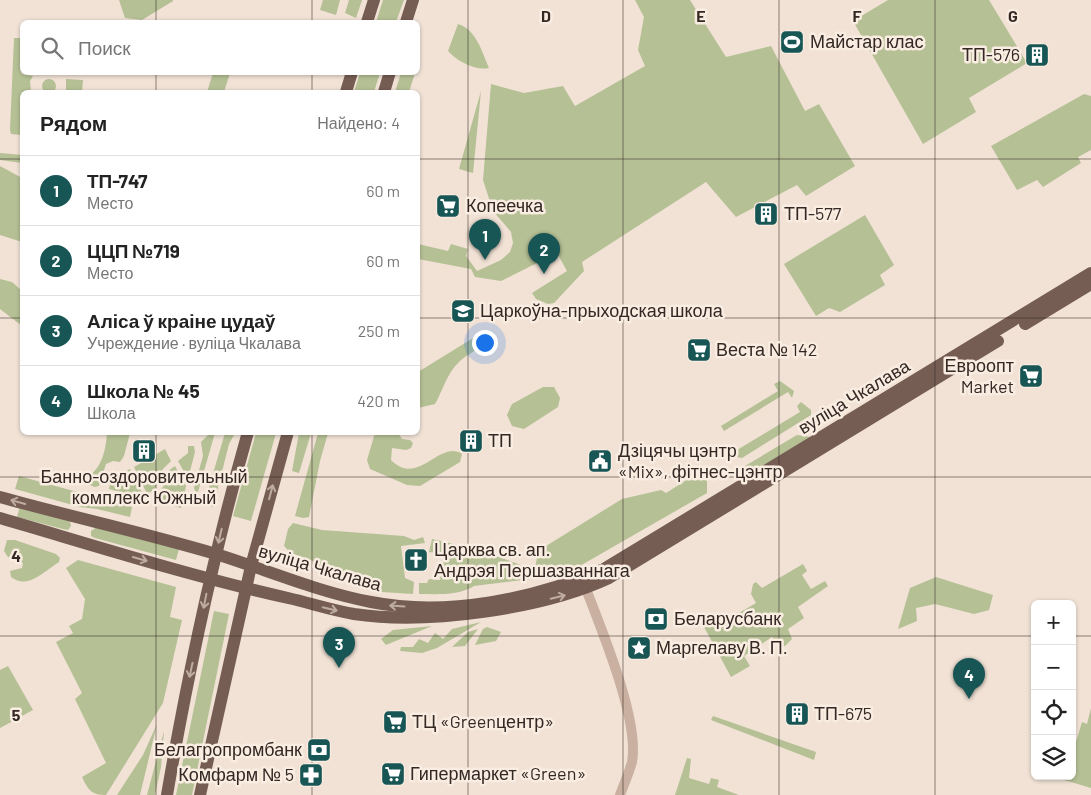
<!DOCTYPE html>
<html lang="ru">
<meta charset="utf-8">
<style>
body{margin:0;font-family:Barlow,sans-serif;background:#f2f2f2;color:#222}
.controls{position:absolute;right:15px;bottom:15px;display:grid;overflow:hidden;border-radius:8px;box-shadow:0 1px 4px #0004}
.controls button{width:45px;height:45px;display:grid;place-items:center;padding:0;border:0;border-bottom:1px solid #e0e0e0;background:#fff;color:#222;font:25px sans-serif}
.you{position:absolute;left:484px;top:342px;width:18px;height:18px;margin:-12px;border:4px solid #fff;border-radius:50%;background:#1a73e8;box-shadow:0 0 0 8px #1a73e833}
.badge{display:grid;place-items:center;width:32px;height:32px;border-radius:50%;background:#185555;color:#fff;font-size:16px;font-weight:700}
.pin{position:absolute;translate:-50% -41px;filter:drop-shadow(0 1px 2px #0008)}
.pin::after{content:'';position:absolute;top:26px;width:18px;height:15px;background:inherit;clip-path:polygon(0 0,100% 0,50% 100%)}
.list{margin:0;padding:0;list-style:none}
h2{display:flex;justify-content:space-between;align-items:center;height:65px;margin:0;padding:0 20px;font-size:21px}
h2 small{font-size:16px;font-weight:400;color:#767676}
.list li{display:grid;grid-template-columns:32px 1fr auto;gap:15px;align-items:center;box-sizing:border-box;height:70px;padding:0 20px;border-top:1px solid #e0e0e0}
.list b{display:block;font-size:19px;white-space:nowrap}
.list p{margin:0;font-size:16px;white-space:nowrap;color:#767676}
.list em{font-size:16px;font-style:normal;color:#767676}
.icon{flex:none;width:28px;height:28px;fill:none;stroke:currentColor;stroke-width:2;stroke-linecap:round;stroke-linejoin:round}
.map{position:relative;flex:none;width:1091px;height:795px;overflow:hidden}
.search{position:absolute;background:#fff;box-shadow:0 1px 4px #0004;left:20px;top:20px;width:400px;height:55px;display:flex;align-items:center;gap:12px;box-sizing:border-box;padding:0 18px;border-radius:8px;color:#767676;font-size:19px}
.panel{position:absolute;background:#fff;box-shadow:0 1px 4px #0004;left:20px;top:90px;width:400px;height:345px;border-radius:8px}
.map>svg:first-child{display:block}
</style>
<div class="map">
<svg width="1091" height="795" viewBox="0 0 1091 795">
<rect width="100%" height="100%" fill="#f1e2d5"/>
<!-- green -->
<g fill="#b5c095">
<path d="M 119,0 L 173,0 L 173,1 L 142,20 L 125,18 Z"/>
<path d="M 323,0 L 340,0 L 336,15 L 320,10 Z"/>
<path d="M 349,0 L 362,0 L 356,18 L 345,13 Z"/>
<path d="M 383,0 L 404,0 L 396,22 L 376,22 Z"/>
<path d="M 635,0 L 690,0 L 726,57 L 771,46 L 805,111 L 819,104 L 855,166 L 806,196 L 797,185 L 736,217 L 706,182 L 582,262 L 584,271 L 554,303 L 548,304 L 536,299 L 532,293 L 567,271 L 557,253 L 501,281 L 475,277 L 471,269 L 418,259 L 418,244 L 448,251 L 451,244 L 468,249 L 466,256 L 477,271 L 501,260 L 510,252 L 513,243 L 511,232 L 493,211 L 483,180 L 491,84 L 524,93 L 563,86 L 575,106 L 645,66 L 638,50 L 644,17 Z"/>
<path d="M 888,0 L 989,0 L 1027,63 L 969,98 L 976,112 L 923,144 L 853,21 Z"/>
<path d="M 458,24 C 476,29 482,52 489,68 C 475,71 457,61 448,51 Z"/>
<path d="M 14,38 L 22,38 L 20,70 L 22,74 L 33,76 L 30,81 L 31,92 L 22,92 L 22,135 L 11,134 L 10,130 Z"/>
<path d="M 213,73 L 230,73 L 224,92 L 207,92 Z"/>
<path d="M 360,73 L 380,73 L 374,92 L 354,92 Z"/>
<path d="M 401,73 L 415,73 L 409,92 L 395,92 Z"/>
<circle cx="49" cy="86" r="7"/>
<path d="M 66,79 L 83,80 L 82,92 L 66,92 Z"/>
<path d="M 481,91 L 473,173 L 459,169 Z"/>
<path d="M 1084,94 L 1091,96 L 1091,150 L 1078,157 L 1081,163 L 1043,187 L 1037,180 L 1017,190 L 991,146 Z"/>
<path d="M 0,153 L 22,155 L 22,163 L 0,160 Z"/>
<path d="M 0,166 L 22,178 L 22,242 L 0,235 Z"/>
<path d="M 865,215 L 894,265 L 880,275 L 885,285 L 840,312 L 829,308 L 816,316 L 784,264 Z"/>
<path d="M 0,279 L 12,282 L 22,291 L 22,326 L 0,309 Z"/>
<path d="M 478,335 L 482,335 L 484,338 C 480,351 468,353 459,362 C 447,373 443,390 435,404 L 418,408 L 418,372 Z"/>
<path d="M 780,381 L 794,391 L 792,398 L 788,392 L 724,431 L 721,426 L 778,391 L 774,384 Z"/>
<path d="M 543,387 L 554,387 L 560,398 L 558,407 L 524,429 L 512,426 L 507,415 L 512,404 Z"/>
<path d="M 801,402 L 811,410 L 811,415 L 742,458 L 737,457 L 734,453 L 737,450 L 800,412 L 797,406 Z"/>
<path d="M 107,433 L 130,433 L 124,456 L 120,462 L 113,461 L 106,464 L 99,486 L 95,487 L 87,484 L 87,477 C 102,469 106,449 107,433 Z"/>
<path d="M 210,433 L 215,433 L 197,495 L 194,488 L 203,456 L 201,442 Z"/>
<path d="M 225,433 L 235,433 L 229,444 L 213,507 L 204,504 Z"/>
<path d="M 256,433 L 276,433 L 251,521 L 233,516 Z"/>
<path d="M 299,433 L 311,433 L 299,473 L 292,471 Z"/>
<path d="M 318,433 L 328,433 L 320,461 L 309,517 L 303,518 L 295,516 Z"/>
<path d="M 375,433 L 398,433 L 402,439 L 410,440 L 413,443 L 411,448 L 406,450 L 392,448 L 391,460 C 418,488 440,439 462,454 L 460,462 L 420,486 L 407,485 L 370,469 L 367,460 Z"/>
<path d="M 797,435 L 811,437 L 746,476 L 743,471 L 745,466 Z"/>
<path d="M 188,446 L 194,446 L 195,452 L 188,479 L 178,461 L 188,453 Z"/>
<path d="M 165,449 L 171,461 L 163,469 L 155,489 L 147,494 L 134,467 Z"/>
<path d="M 175,466 L 186,486 L 181,508 L 159,502 L 157,495 L 165,484 L 168,471 Z"/>
<path d="M 130,469 L 143,494 L 142,498 L 109,489 L 111,480 Z"/>
<path d="M 701,471 L 707,480 L 707,493 L 578,567 L 537,577 L 535,568 L 537,558 L 546,546 L 622,499 L 661,490 L 666,493 Z"/>
<path d="M 19,476 L 132,507 L 130,517 L 97,509 L 80,507 L 15,489 Z"/>
<path d="M 20,506 L 70,521 L 71,526 L 68,530 L 63,529 L 17,517 Z"/>
<path d="M 293,523 L 322,530 L 404,536 L 414,540 L 423,537 L 425,543 L 401,546 L 405,578 L 414,582 L 413,594 L 382,592 L 327,577 L 316,562 L 291,553 L 284,546 L 288,529 Z"/>
<path d="M 97,527 L 179,549 L 176,560 L 95,538 L 91,536 L 91,531 Z"/>
<path d="M 432,539 L 480,550 L 529,568 L 531,579 L 474,586 C 458,596 437,594 419,594 L 419,583 L 427,583 L 429,579 L 440,580 L 445,554 L 429,552 Z"/>
<path d="M 7,540 L 15,540 L 56,554 L 60,558 L 59,562 C 43,572 28,590 11,577 L 10,571 L 22,568 L 23,563 L 8,557 L 4,551 Z"/>
<path d="M 78,560 L 176,587 L 170,617 L 182,620 L 163,703 L 106,795 C 92,795 88,790 82,777 L 106,763 L 75,699 L 82,693 L 56,642 L 73,633 L 69,626 L 82,619 L 85,599 L 66,568 Z"/>
<path d="M 803,564 L 807,571 L 802,575 L 811,589 L 825,581 L 828,586 L 798,607 L 804,618 L 788,629 L 792,639 L 785,646 L 779,646 L 772,637 L 744,656 L 750,666 L 731,677 L 704,627 L 705,621 L 712,620 L 718,625 L 756,603 L 751,594 L 753,584 L 756,582 L 762,588 Z"/>
<path d="M 936,577 L 993,595 L 989,610 L 974,614 L 935,604 L 916,608 L 917,621 L 898,629 L 910,588 Z"/>
<path d="M 214,611 L 229,614 L 192,795 L 176,795 Z"/>
<path d="M 481,622 L 437,648 L 422,653 L 400,651 L 401,647 L 413,647 L 419,639 L 428,643 L 435,633 L 443,639 L 452,629 Z"/>
<path d="M 432,626 L 386,645 L 381,639 L 393,630 Z"/>
<path d="M 487,627 L 501,632 L 496,641 L 475,645 L 483,629 Z"/>
<path d="M 478,629 L 465,646 L 452,647 L 468,632 Z"/>
<path d="M 8,666 L 33,710 L 0,728 L 0,670 Z"/>
<path d="M 1091,708 L 1091,788 L 1064,780 L 1062,776 L 1072,776 L 1072,743 L 1076,742 L 1082,722 L 1087,724 Z"/>
<path d="M 713,716 L 816,752 L 814,760 L 711,720 Z"/>
<path d="M 157,724 L 140,795 L 117,795 L 143,755 Z"/>
<path d="M 164,731 L 161,767 L 155,795 L 147,795 Z"/>
<path d="M 687,758 L 691,759 L 689,778 L 709,784 L 711,778 L 719,780 L 717,787 L 739,795 L 675,795 Z"/>
</g>
<g fill="none" stroke-linecap="round" stroke-linejoin="round">
<!-- minor -->
<path stroke="#c9b0a1" stroke-width="10" d="M 583,581 C 599,624 640,719 632,762 C 629,773 624,784 620,795"/>
<!-- major -->
<g stroke="#765d54" stroke-width="12">
<path d="M 367,22 L 374,0"/>
<path d="M 406,22 L 413,0"/>
<path d="M 346,92 L 352,72"/>
<path d="M 384,92 L 390,72"/>
<path d="M 1025,324 L 1091,284"/>
<path d="M 0,497 C 72,517 145,533 216,554 C 267,570 318,592 371,602 C 447,617 534,599 604,569 L 1091,273"/>
<path d="M 0,518 C 96,546 190,576 288,598 C 310,603 331,610 354,614 C 427,625 542,609 609,578 L 998,341"/>
<path d="M 167,795 C 188,673 214,552 248,432"/>
<path d="M 200,795 L 251,566 L 288,432"/>
</g>
</g>
<!-- one-way arrows -->
<defs><path id="oneway-shaft" d="M-6 0H5M1.5-3L5.5 0L1.5 3" fill="none" stroke-width="1.6" stroke-linecap="round" stroke-linejoin="round" transform="scale(1.25)"/></defs>
<g stroke="#beaca2">
<use href="#oneway-shaft" transform="translate(271 492) rotate(-75)"/>
<use href="#oneway-shaft" transform="translate(18 502) rotate(-165)"/>
<use href="#oneway-shaft" transform="translate(220 536) rotate(103)"/>
<use href="#oneway-shaft" transform="translate(140 559) rotate(16)"/>
<use href="#oneway-shaft" transform="translate(558 597) rotate(-14)"/>
<use href="#oneway-shaft" transform="translate(205 601) rotate(101)"/>
<use href="#oneway-shaft" transform="translate(397 606) rotate(-176)"/>
<use href="#oneway-shaft" transform="translate(330 609) rotate(13)"/>
<use href="#oneway-shaft" transform="translate(191 670) rotate(102)"/>
</g>
<!-- grid -->
<path fill="none" stroke="#332824" stroke-width="1" stroke-opacity="0.55" d="M 156,0 L 156,22M 312,0 L 312,22M 468,0 L 468,795M 623,0 L 623,795M 779,0 L 779,795M 935,0 L 935,795M 156,72 L 156,92M 312,72 L 312,92M 0,159 L 22,159M 418,159 L 1091,159M 0,318 L 22,318M 418,318 L 1091,318M 156,432 L 156,795M 312,432 L 312,795M 0,477 L 1091,477M 0,636 L 1035,636M 1072,636 L 1091,636"/>
<!-- icons -->
<defs>
<symbol id="stadium-square" viewBox="-11 -11 22 22"><rect x="-9" y="-9" width="18" height="18" rx="4" fill="#185555" stroke="#f9ece1"/><path d="M0-5a6.5 5 0 1 0 0 10a6.5 5 0 1 0 0-10ZM-3.5-1.8h7v3.6h-7Z" fill="#fff"/></symbol>
<symbol id="building-square" viewBox="-11 -11 22 22"><rect x="-9" y="-9" width="18" height="18" rx="4" fill="#185555" stroke="#f9ece1"/><path d="M-4-6H4V6H1V3H-1V6H-4ZM-2.5-4.3h1.7v1.8h-1.7ZM.8-4.3h1.7v1.8H.8ZM-2.5-1h1.7V.8h-1.7ZM.8-1h1.7V.8H.8Z" fill="#fff"/></symbol>
<symbol id="supermarket-square" viewBox="-11 -11 22 22"><rect x="-9" y="-9" width="18" height="18" rx="4" fill="#185555" stroke="#f9ece1"/><path d="M-6-5.5h2.5l.6 2H6L4.5 2H-2.5L-4.4-4H-6ZM-1.5 3.2a1.3 1.3 0 1 0 .1 0ZM3 3.2a1.3 1.3 0 1 0 .1 0Z" fill="#fff"/></symbol>
<symbol id="school-square" viewBox="-11 -11 22 22"><rect x="-9" y="-9" width="18" height="18" rx="4" fill="#185555" stroke="#f9ece1"/><path d="M0-5L7-2L0 1L-7-2ZM-4 1L0 2.5L4 1V4Q0 6-4 4Z" fill="#fff"/></symbol>
<symbol id="civic-square" viewBox="-11 -11 22 22"><rect x="-9" y="-9" width="18" height="18" rx="4" fill="#185555" stroke="#f9ece1"/><path d="M-.6-6.5H3V-4.5H.6V-3L4-1V1h2V6H-6V1h2V-1L-.6-3ZM-1.2 2.5V6h2.4V2.5Z" fill="#fff"/></symbol>
<symbol id="church-square" viewBox="-11 -11 22 22"><rect x="-9" y="-9" width="18" height="18" rx="4" fill="#185555" stroke="#f9ece1"/><path d="M-1.2-6h2.4v3.5h3.3v2.4h-3.3V6h-2.4V-.1h-3.3v-2.4h3.3Z" fill="#fff"/></symbol>
<symbol id="bank-square" viewBox="-11 -11 22 22"><rect x="-9" y="-9" width="18" height="18" rx="4" fill="#185555" stroke="#f9ece1"/><path d="M-6-4H6V4H-6ZM0-2.3a2.3 2.3 0 1 0 0 4.6a2.3 2.3 0 1 0 0-4.6Z" fill="#fff"/></symbol>
<symbol id="sight-square" viewBox="-11 -11 22 22"><rect x="-9" y="-9" width="18" height="18" rx="4" fill="#185555" stroke="#f9ece1"/><path d="M0-6L1.8-2.2L6-1.7L2.9 1.2L3.7 5.4L0 3.3L-3.7 5.4L-2.9 1.2L-6-1.7L-1.8-2.2Z" fill="#fff"/></symbol>
<symbol id="pharmacy-square" viewBox="-11 -11 22 22"><rect x="-9" y="-9" width="18" height="18" rx="4" fill="#185555" stroke="#f9ece1"/><path d="M-2-6h4v4h4v4h-4v4h-4v-4h-4v-4h4Z" fill="#fff"/></symbol>
</defs>
<g fill-rule="evenodd">
<use href="#stadium-square" x="778" y="28" width="28" height="28"/>
<use href="#building-square" x="1023" y="41" width="28" height="28"/>
<use href="#supermarket-square" x="434" y="192" width="28" height="28"/>
<use href="#building-square" x="752" y="200" width="28" height="28"/>
<use href="#school-square" x="449" y="297" width="28" height="28"/>
<use href="#supermarket-square" x="685" y="336" width="28" height="28"/>
<use href="#supermarket-square" x="1017" y="362" width="28" height="28"/>
<use href="#building-square" x="457" y="427" width="28" height="28"/>
<use href="#building-square" x="130" y="437" width="28" height="28"/>
<use href="#civic-square" x="586" y="447" width="28" height="28"/>
<use href="#church-square" x="402" y="546" width="28" height="28"/>
<use href="#bank-square" x="642" y="605" width="28" height="28"/>
<use href="#sight-square" x="625" y="634" width="28" height="28"/>
<use href="#building-square" x="783" y="700" width="28" height="28"/>
<use href="#supermarket-square" x="381" y="708" width="28" height="28"/>
<use href="#bank-square" x="305" y="736" width="28" height="28"/>
<use href="#supermarket-square" x="379" y="760" width="28" height="28"/>
<use href="#pharmacy-square" x="297" y="761" width="28" height="28"/>
</g>
<g text-anchor="middle" stroke-width="5" stroke-linejoin="round" paint-order="stroke">
<!-- poi labels -->
<g font-size="18" fill="#332824" stroke="#f9ece1" text-anchor="start">
<text x="810" y="48">Майстар клас</text>
<text x="1020" y="61" text-anchor="end">ТП-576</text>
<text x="466" y="212">Копеечка</text>
<text x="784" y="220">ТП-577</text>
<text x="480" y="317">Царкоўна-прыходская школа</text>
<text x="716" y="356">Веста № 142</text>
<text x="1014" y="372" text-anchor="end">Евроопт<tspan x="1014" dy="21">Market</tspan></text>
<text x="488" y="447">ТП</text>
<text x="618" y="457">Дзіцячы цэнтр<tspan x="618" dy="21">«Mix», фітнес-цэнтр</tspan></text>
<text x="144" y="483" text-anchor="middle">Банно-оздоровительный<tspan x="144" dy="21">комплекс Южный</tspan></text>
<text x="434" y="556">Царква св. ап.<tspan x="434" dy="21">Андрэя Першазваннага</tspan></text>
<text x="674" y="625">Беларусбанк</text>
<text x="656" y="654">Маргелаву В. П.</text>
<text x="814" y="720">ТП-675</text>
<text x="412" y="728">ТЦ «Greenцентр»</text>
<text x="302" y="756" text-anchor="end">Белагропромбанк</text>
<text x="410" y="780">Гипермаркет «Green»</text>
<text x="294" y="781" text-anchor="end">Комфарм № 5</text>
</g>
<!-- street labels -->
<g font-size="18" fill="#332824" stroke="#f9ece1">
<text transform="translate(854 397) rotate(-31)" y="6">вуліца Чкалава</text>
<text transform="translate(320 568) rotate(16)" y="6">вуліца Чкалава</text>
</g>
</g>
<g font-size="16" text-anchor="middle" font-weight="bold" fill="#332824" stroke="#f9ece1" stroke-width="5" stroke-linejoin="round" paint-order="stroke">
<text x="546" y="22">D</text>
<text x="701" y="22">E</text>
<text x="857" y="22">F</text>
<text x="1013" y="22">G</text>
<text x="16" y="562">4</text>
<text x="16" y="721">5</text>
</g>
</svg>
<div class="controls">
<button>+</button>
<button>−</button>
<button><svg class="icon" aria-label="locate" viewBox="0 0 24 24"><circle cx="12" cy="12" r="6"/><path d="M12 2v4M12 18v4M2 12h4M18 12h4"/></svg></button>
<button><svg class="icon" aria-label="layers" viewBox="0 0 24 24"><path d="M12 4l9 5-9 5-9-5zM3 14l9 5 9-5"/></svg></button>
</div>
<div class="you"></div>
<div class="pin badge" style="left:485px;top:260px">1</div>
<div class="pin badge" style="left:544px;top:274px">2</div>
<div class="pin badge" style="left:339px;top:668px">3</div>
<div class="pin badge" style="left:969px;top:699px">4</div>
<div class="search"><svg class="icon" aria-label="search" viewBox="0 0 24 24"><circle cx="10" cy="10" r="6"/><path d="M15 15l6 6"/></svg>Поиск</div>
<section class="panel">
<h2>Рядом<small>Найдено: 4</small></h2>
<ul class="list">
<li><span class="badge">1</span><div><b>ТП-747</b><p>Место</p></div><em>60 m</em></li>
<li><span class="badge">2</span><div><b>ЦЦП №719</b><p>Место</p></div><em>60 m</em></li>
<li><span class="badge">3</span><div><b>Аліса ў краіне цудаў</b><p>Учреждение · вуліца Чкалава</p></div><em>250 m</em></li>
<li><span class="badge">4</span><div><b>Школа № 45</b><p>Школа</p></div><em>420 m</em></li>
</ul>
</section>
</div>
